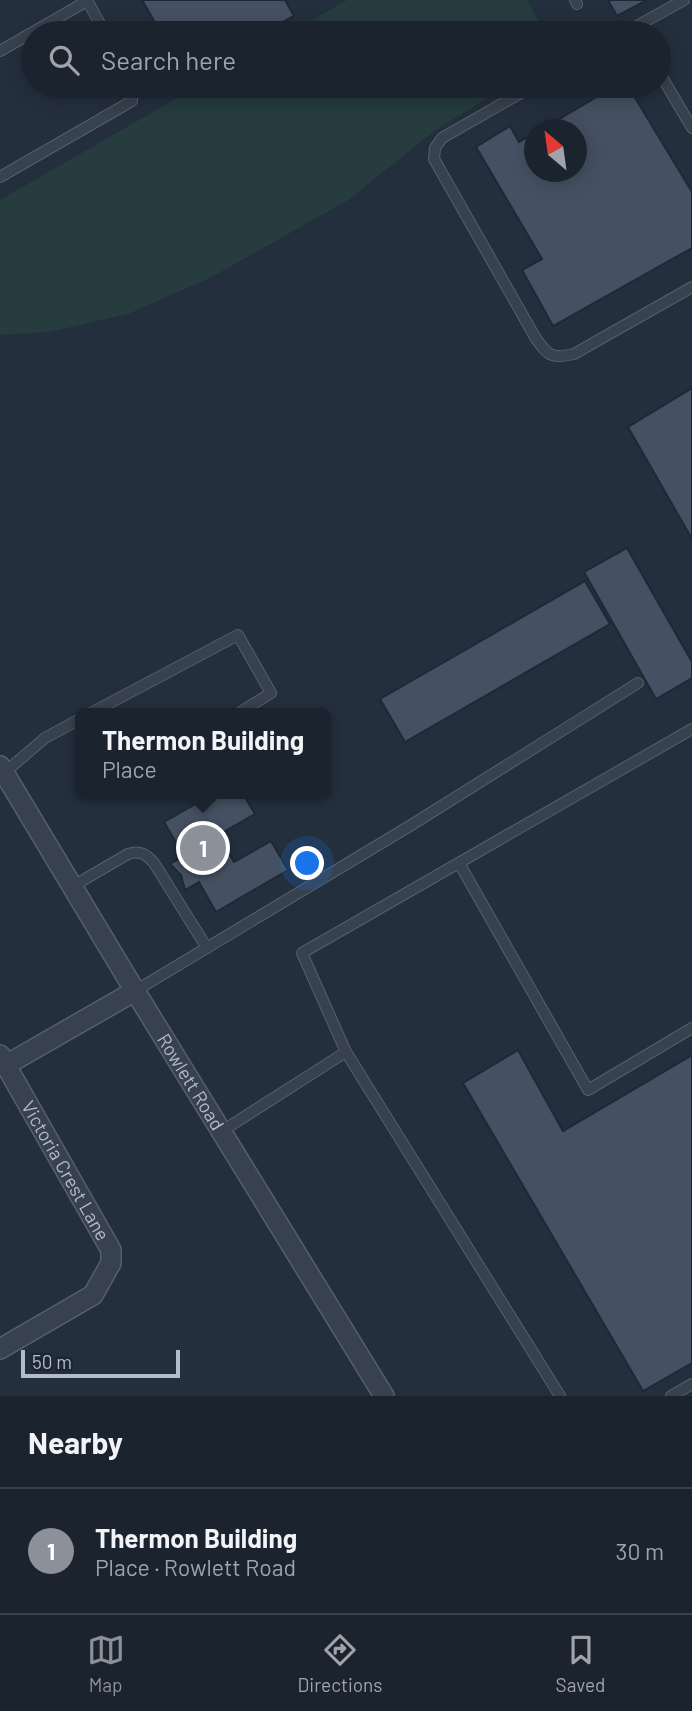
<!DOCTYPE html>
<meta charset="utf-8">
<style>
body{margin:0;font-family:Barlow,sans-serif;background:#242b36;color:#f1f3f6}
.compass{position:absolute;left:524px;top:119px;width:63px;height:63px;border-radius:50%;background:#1b232e;box-shadow:0 4px 18px #0003;rotate:331deg}
.scale{position:absolute;left:21px;bottom:18px;width:159px;box-sizing:border-box;padding-left:7px;border:4px solid #b4bcc9;border-top:0;font-size:19px;line-height:24px;white-space:nowrap;color:#b4bcc9;-webkit-text-stroke:5px #1d2633;paint-order:stroke}
.you{position:absolute;left:308px;top:864px;width:24px;height:24px;margin:-18px;border:5px solid #fff;border-radius:50%;background:#1a73e8;box-shadow:0 0 0 10px #1a73e833}
.badge{display:grid;place-items:center;width:46px;height:46px;border-radius:50%;background:#8c9099;color:#fff;font-size:23px;font-weight:700}
.pin{position:absolute;translate:-50% -50%;border:4px solid #fff;box-shadow:0 2px 7px #0006}
.popup{position:absolute;left:75px;top:708px;width:256px;height:91px;box-sizing:border-box;display:grid;place-content:center;border-radius:10px;background:#1b232e;filter:drop-shadow(0 2px 5px #0005);font-size:23px;white-space:nowrap;color:#a0a4aa}
.popup b{font-size:26px;color:#f1f3f6}
.popup::after{content:'';position:absolute;left:50%;top:100%;margin-left:-14px;border:14px solid transparent;border-top-color:#1b232e}
.list{margin:0;padding:0;list-style:none}
h2{display:flex;justify-content:space-between;align-items:center;height:91px;margin:0;padding:0 28px;font-size:30px}
h2 small{font-size:23px;font-weight:400;color:#a0a4aa}
.list li{display:grid;grid-template-columns:46px 1fr auto;gap:21px;align-items:center;box-sizing:border-box;height:126px;padding:0 28px;border-top:2px solid #39404a}
.list b{display:block;font-size:26px;white-space:nowrap}
.list p{margin:0;font-size:23px;white-space:nowrap;color:#a0a4aa}
.list em{font-size:23px;font-style:normal;color:#a0a4aa}
.icon{flex:none;width:38px;height:38px;fill:none;stroke:currentColor;stroke-width:2;stroke-linecap:round;stroke-linejoin:round}
.map{position:relative;flex:none;width:692px;height:1396px;overflow:hidden}
.search{position:absolute;background:#1b232e;box-shadow:0 4px 18px #0003;left:21px;right:21px;top:21px;height:77px;display:flex;align-items:center;gap:18px;box-sizing:border-box;padding:0 24px;border-radius:38px;color:#a0a4aa;font-size:26px}
.sheet{height:217px;background:#1b232e}
nav{display:flex;justify-content:space-around;align-items:center;box-sizing:border-box;height:98px;border-top:2px solid #39404a;background:#1b232e;font-size:19px;color:#a0a4aa}
nav a{display:grid;justify-items:center;gap:4px}
nav .on{color:#8c9099}
.map>svg:first-child{display:block}
</style>
<div class="map">
<svg width="692" height="1396" viewBox="0 0 692 1396">
<rect width="100%" height="100%" fill="#242f3e"/>
<!-- green -->
<g fill="#263c3f">
<path d="M 347,0 L 527,0 L 545,33 L 290,33 Z"/>
<path d="M 198,86 L 506,86 L 433,132 L 348,200 L 210,278 L 128,314 L 49,332 L 0,335 L 0,200 Z"/>
</g>
<!-- building -->
<g fill="#455162" stroke="#1f2835" stroke-width="2">
<path d="M 142,0 L 285,0 L 294,16 L 263,33 L 161,33 Z"/>
<path d="M 608,0 L 647,0 L 617,16 Z"/>
<path d="M 615,86 L 628,86 L 692,192 L 692,248 L 553,326 L 522,270 L 542,259 L 476,147 L 510,126 L 519,142 L 534,133 L 534,172 L 576,172 L 576,130 L 541,130 Z"/>
<path d="M 692,388 L 692,539 L 628,427 Z"/>
<path d="M 627,548 L 692,662 L 692,678 L 656,699 L 584,572 Z"/>
<path d="M 585,581 L 610,624 L 405,742 L 380,699 Z"/>
<path d="M 213,794 L 243,794 L 255,814 L 218,835 L 234,862 L 271,841 L 288,870 L 216,912 L 199,882 L 185,890 L 181,875 L 170,864 L 184,856 L 164,822 Z"/>
<path d="M 518,1050 L 563,1131 L 692,1055 L 692,1363 L 643,1391 L 463,1083 Z"/>
</g>
<g fill="none" stroke-linecap="round" stroke-linejoin="round">
<defs>
<g id="lane">
<path d="M 87,0 L 105,33"/>
<path d="M 575,0 L 577,4"/>
<path d="M 624,33 L 684,0"/>
<path d="M 0,51 L 87,1"/>
<path d="M 659,72 L 692,128"/>
<path d="M 533,86 L 442,138 L 435,148 L 434,159 L 535,337 C 548,356 551,359 574,354 L 692,287"/>
<path d="M 0,177 L 132,101 L 133,86"/>
<path d="M 91,713 L 238,635 L 271,693 L 239,713"/>
<path d="M 4,773 L 45,738 L 80,719"/>
<path d="M 459,863 L 588,1090 L 692,1028"/>
<path d="M 73,886 L 128,854 C 140,850 146,854 154,863 L 207,948"/>
<path d="M 135,991 L 413,824 L 638,683"/>
<path d="M 222,1131 L 346,1052"/>
<path d="M 560,1396 L 346,1052 L 302,953 L 692,729"/>
<path d="M 671,1396 L 692,1384"/>
</g>
<g id="street">
<path id="s1" d="M 0,766 L 135,991 L 384,1396"/>
<path id="s2" d="M 0,1055 L 111,1250 L 111,1263 L 93,1295 L 0,1349"/>
<path d="M 6,1065 L 135,991"/>
</g>
</defs>
<!-- lane casing -->
<use href="#lane" stroke="#565f6c" stroke-width="12"/>
<!-- street casing -->
<use href="#street" stroke="#565f6c" stroke-width="22"/>
<!-- lane -->
<use href="#lane" stroke="#38414e" stroke-width="10"/>
<!-- street -->
<use href="#street" stroke="#38414e" stroke-width="19"/>
</g>
<g text-anchor="middle" stroke-width="6" stroke-linejoin="round" paint-order="stroke">
<!-- street labels -->
<g font-size="19" fill="#b4bcc9" stroke="#1d2633">
<text dy="7" stroke="none"><textPath href="#s1" startOffset="369">Rowlett Road</textPath></text>
<text dy="7" stroke="none"><textPath href="#s2" startOffset="133">Victoria Crest Lane</textPath></text>
</g>
</g>
</svg>
<svg class="compass" viewBox="-18 -18 36 36"><path d="M0-13l5 13h-10z" fill="#e53935"/><path d="M0 13l5-13h-10z" fill="#a0a4aa"/></svg>
<div class="scale">50 m</div>
<div class="you"></div>
<div class="pin badge" style="left:203px;top:848px">1</div>
<div class="popup"><b>Thermon Building</b>Place</div>
<div class="search"><svg class="icon" aria-label="search" viewBox="0 0 24 24"><circle cx="10" cy="10" r="6"/><path d="M15 15l6 6"/></svg>Search here</div>
</div>
<section class="sheet">
<h2>Nearby<small></small></h2>
<ul class="list">
<li><span class="badge">1</span><div><b>Thermon Building</b><p>Place · Rowlett Road</p></div><em>30 m</em></li>
</ul>
</section>
<nav>
<a class="on"><svg class="icon" aria-label="map" viewBox="0 0 24 24"><path d="M3 6l6-2 6 2 6-2v14l-6 2-6-2-6 2zM9 4v14M15 6v14"/></svg>Map</a>
<a><svg class="icon" aria-label="directions" viewBox="0 0 24 24"><path d="M12 3l9 9-9 9-9-9zM9 14v-3h6M13 9l2 2-2 2"/></svg>Directions</a>
<a><svg class="icon" aria-label="saved" viewBox="0 0 24 24"><path d="M7 4h10v16l-5-4-5 4z"/></svg>Saved</a>
</nav>
